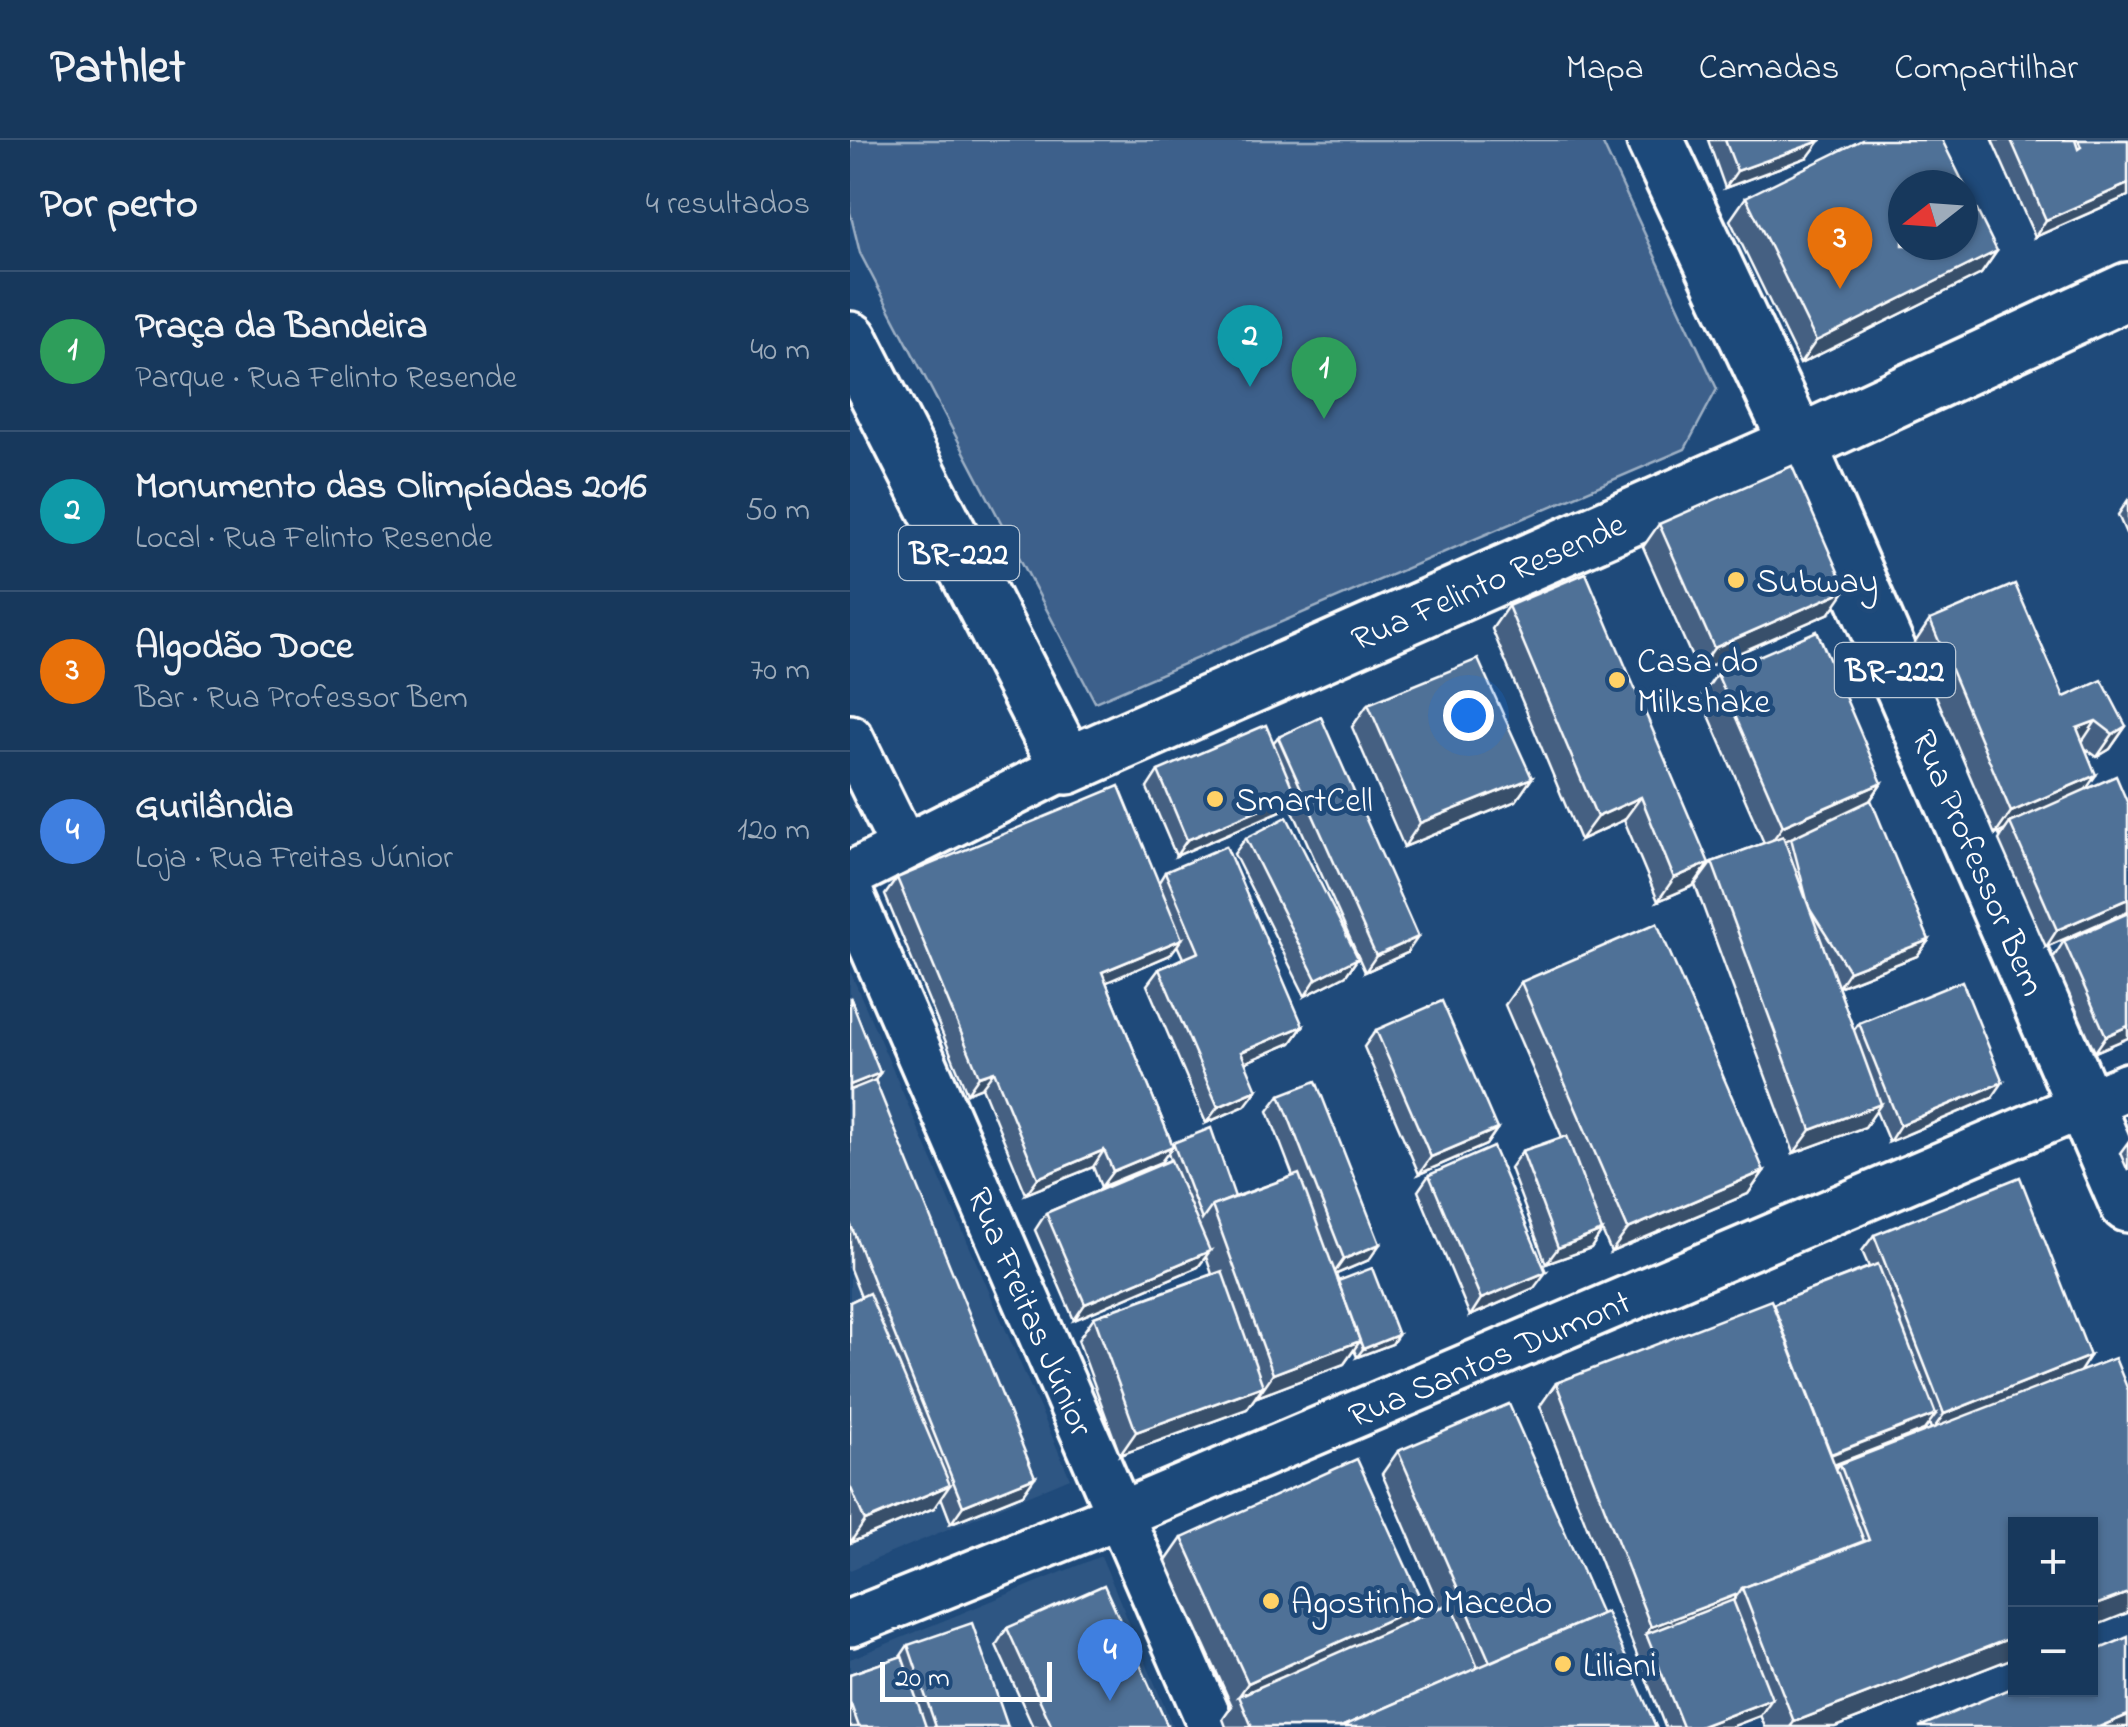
<!DOCTYPE html>
<html lang="pt">
<meta charset="utf-8">
<style>
body{margin:0;font-family:"Indie Flower",sans-serif;background:#244365;color:#f1f3f6}
.controls{position:absolute;right:30px;bottom:30px;display:grid;overflow:hidden;border-radius:0px;box-shadow:0 2px 8px #0004}
.controls button{width:90px;height:90px;display:grid;place-items:center;padding:0;border:0;border-bottom:2px solid #365272;background:#17385c;color:#f1f3f6;font:50px sans-serif}
.compass{position:absolute;left:1038px;top:30px;width:90px;height:90px;border-radius:50%;background:#17385c;box-shadow:0 2px 8px #0004;rotate:253deg}
.scale{position:absolute;left:30px;bottom:25px;width:172px;box-sizing:border-box;padding-left:10px;border:5px solid #fff;border-top:0;font-size:28px;line-height:35px;white-space:nowrap;color:#fff;-webkit-text-stroke:8px #1f4a7a;paint-order:stroke}
.you{position:absolute;left:618px;top:575px;width:35px;height:35px;margin:-25px;border:8px solid #fff;border-radius:50%;background:#1a73e8;box-shadow:0 0 0 15px #1a73e833}
.badge{display:grid;place-items:center;width:65px;height:65px;border-radius:50%;background:#e69b98;color:#fff;font-size:32px;font-weight:700}
.pin{position:absolute;translate:-50% -82px;filter:drop-shadow(0 2px 5px #0008)}
.pin::after{content:'';position:absolute;top:52px;width:35px;height:30px;background:inherit;clip-path:polygon(0 0,100% 0,50% 100%)}
.list{margin:0;padding:0;list-style:none}
h2{display:flex;justify-content:space-between;align-items:center;height:130px;margin:0;padding:0 40px;font-size:42px}
h2 small{font-size:32px;font-weight:400;color:#9eacbb}
.list li{display:grid;grid-template-columns:65px 1fr auto;gap:30px;align-items:center;box-sizing:border-box;height:160px;padding:0 40px;border-top:2px solid #365272}
.list b{display:block;font-size:38px;white-space:nowrap}
.list p{margin:0;font-size:32px;white-space:nowrap;color:#9eacbb}
.list em{font-size:32px;font-style:normal;color:#9eacbb}
.map{position:relative;flex:none;width:1278px;height:1587px;overflow:hidden}
header{display:flex;align-items:center;gap:60px;box-sizing:border-box;height:140px;padding:0 50px;background:#17385c;border-bottom:2px solid #365272}
header strong{font-size:48px}
nav{display:flex;gap:55px;margin-inline-start:auto;font-size:35px}
main{display:flex}
aside{flex:1;background:#17385c}
.map>svg:first-child{display:block}
</style>
<header>
<strong>Pathlet</strong>
<nav><a>Mapa</a><a>Camadas</a><a>Compartilhar</a></nav>
</header>
<main>
<aside>
<h2>Por perto<small>4 resultados</small></h2>
<ul class="list">
<li><span class="badge" style="background:#2e9e5b">1</span><div><b>Praça da Bandeira</b><p>Parque · Rua Felinto Resende</p></div><em>40 m</em></li>
<li><span class="badge" style="background:#0f9aa8">2</span><div><b>Monumento das Olimpíadas 2016</b><p>Local · Rua Felinto Resende</p></div><em>50 m</em></li>
<li><span class="badge" style="background:#e8710a">3</span><div><b>Algodão Doce</b><p>Bar · Rua Professor Bem</p></div><em>70 m</em></li>
<li><span class="badge" style="background:#3f7fe0">4</span><div><b>Gurilândia</b><p>Loja · Rua Freitas Júnior</p></div><em>120 m</em></li>
</ul>
</aside>
<div class="map">
<svg width="1278" height="1587" viewBox="0 0 1278 1587">
<rect width="100%" height="100%" fill="#1f4a7a"/>
<filter id="ink" filterUnits="userSpaceOnUse"><feTurbulence type="fractalNoise" baseFrequency=".01" numOctaves="2"/><feDisplacementMap in="SourceGraphic" scale="20" xChannelSelector="R" yChannelSelector="G"/><feConvolveMatrix kernelMatrix="1 2 1 2 8 2 1 2 1" color-interpolation-filters="sRGB"/></filter>
<g filter="url(#ink)">
<!-- built -->
<g fill="#2e5683">
<path d="M 0,831 L 220,1338 L 0,1430 Z"/>
<path d="M 251,1416 L 323,1587 L 0,1587 L 0,1519 Z"/>
</g>
<!-- green -->
<path fill="#3c618b" stroke="#9eb0c5" stroke-width="2.5" d="M 0,0 L 751,0 L 867,249 L 835,309 L 245,562 L 10,113 L 0,72 Z"/>
<g fill="none" stroke-linecap="round" stroke-linejoin="round">
<defs>
<g id="street">
<path d="M 0,598 L 53,706"/>
<path d="M 0,735 L 217,626"/>
<path id="s1" d="M 0,754 L 362,1587"/>
<path id="s2" d="M 0,1483 L 269,1375 L 1278,946"/>
</g>
<g id="primary">
<path id="s3" d="M 805,0 L 948,304 L 1278,1064"/>
<path id="s4" d="M 0,200 L 217,626 L 948,304 L 1278,151"/>
</g>
</defs>
<!-- street casing -->
<use href="#street" stroke="#fff" stroke-width="52"/>
<!-- primary casing -->
<use href="#primary" stroke="#fff" stroke-width="62"/>
<!-- street -->
<use href="#street" stroke="#1f4a7a" stroke-width="45"/>
<!-- primary -->
<use href="#primary" stroke="#1f4a7a" stroke-width="55"/>
</g>
<!-- wall -->
<g fill="#456182" stroke="#fff" stroke-width="2.5" fill-rule="evenodd">
<path d="M 858,0 L 969,0 L 958,17 L 875,48 Z"/>
<path d="M 1142,0 L 1278,0 L 1278,56 L 1185,97 Z"/>
<path d="M 896,57 L 1147,111 L 1131,134 L 950,224 L 880,80 Z"/>
<path d="M 1278,360 L 1278,398 L 1268,375 Z"/>
<path d="M 809,384 L 980,473 L 848,531 L 793,407 Z"/>
<path d="M 736,433 L 843,746 L 808,761 L 774,680 L 730,700 L 642,489 L 658,466 Z"/>
<path d="M 1080,480 L 1214,557 L 1276,586 L 1260,609 L 1247,617 L 1236,609 L 1236,649 L 1278,771 L 1196,807 L 1149,700 L 1155,690 L 1145,695 L 1064,504 Z"/>
<path d="M 867,534 L 1032,643 L 1020,661 L 1079,800 L 1067,816 L 988,847 L 1004,890 L 1009,883 L 1142,958 L 1039,1002 L 1026,971 L 1015,987 L 944,1013 L 845,745 L 862,722 L 914,703 L 851,557 Z"/>
<path d="M 518,564 L 682,638 L 666,661 L 554,707 L 502,587 Z"/>
<path d="M 428,597 L 557,813 L 515,832 L 439,662 L 433,670 L 326,716 L 297,648 L 308,631 L 423,603 Z"/>
<path d="M 396,698 L 508,818 L 496,835 L 455,856 L 384,714 Z"/>
<path d="M 315,732 L 453,886 L 441,903 L 396,922 L 395,966 L 356,983 L 297,845 L 309,829 L 333,818 L 327,805 L 320,815 L 256,842 L 322,1004 L 385,1057 L 443,1036 L 418,971 L 430,955 L 519,1120 L 486,1134 L 488,1141 L 542,1204 L 507,1217 L 504,1210 L 494,1224 L 407,1257 L 407,1255 L 397,1269 L 270,1315 L 228,1200 L 244,1177 L 362,1134 L 356,1117 L 348,1127 L 224,1180 L 185,1090 L 196,1073 L 320,1020 L 318,1013 L 311,1022 L 251,1047 L 243,1027 L 176,1054 L 132,947 L 117,953 L 35,755 L 47,738 L 309,742 Z"/>
<path d="M 1278,773 L 1278,898 L 1245,912 L 1203,818 L 1214,801 Z"/>
<path d="M 671,842 L 914,1031 L 898,1054 L 761,1112 L 752,1091 L 741,1108 L 696,1124 L 660,1028 L 672,1011 L 712,997 L 655,865 Z"/>
<path d="M 0,857 L 30,933 L 25,940 L 173,1354 L 101,1383 L 91,1357 L 84,1368 L 0,1403 L 0,1162 L 11,1157 L 0,1129 Z"/>
<path d="M 526,890 L 647,989 L 636,1005 L 569,1034 L 514,907 Z"/>
<path d="M 1278,1002 L 1278,1031 L 1270,1013 Z"/>
<path d="M 579,1035 L 684,1148 L 620,1176 L 568,1051 Z"/>
<path d="M 1024,1095 L 1240,1216 L 1230,1231 L 1166,1384 L 1166,1517 L 985,1587 L 915,1587 L 910,1575 L 881,1587 L 815,1587 L 690,1266 L 706,1243 L 923,1164 L 1019,1127 L 1012,1111 ZM 1079,1283 L 1081,1289 L 990,1324 L 986,1329 L 985,1325 L 1074,1290 Z"/>
<path d="M 548,1311 L 751,1474 L 806,1587 L 376,1587 L 373,1579 L 382,1566 L 316,1421 L 332,1398 L 573,1464 L 561,1481 L 590,1468 L 532,1334 Z"/>
<path d="M 157,1488 L 318,1587 L 183,1587 L 146,1505 Z"/>
<path d="M 58,1505 L 158,1587 L 0,1587 L 0,1534 L 50,1517 Z"/>
</g>
<!-- shaded-wall -->
<g fill="#384f6a" stroke="#fff" stroke-width="2.5">
<path d="M 970,1 L 958,17 L 875,48 L 887,31 Z"/>
<path d="M 1278,44 L 1278,56 L 1185,97 L 1196,80 Z"/>
<path d="M 1147,111 L 1131,134 L 950,224 L 966,201 Z"/>
<path d="M 996,450 L 980,473 L 848,531 L 864,508 Z"/>
<path d="M 1246,581 L 1230,605 L 1227,588 Z"/>
<path d="M 1276,586 L 1260,609 L 1247,617 L 1263,594 Z"/>
<path d="M 1246,635 L 1230,658 L 1160,683 L 1155,690 L 1145,695 L 1161,672 Z"/>
<path d="M 682,638 L 666,661 L 554,707 L 570,683 Z"/>
<path d="M 1032,643 L 1016,666 L 916,709 L 933,686 Z"/>
<path d="M 445,654 L 433,670 L 326,716 L 337,700 Z"/>
<path d="M 791,657 L 774,680 L 730,700 L 747,677 Z"/>
<path d="M 859,723 L 843,746 L 808,761 L 824,738 Z"/>
<path d="M 1278,759 L 1278,771 L 1196,807 L 1207,790 Z"/>
<path d="M 568,797 L 557,813 L 515,832 L 526,816 Z"/>
<path d="M 332,799 L 320,815 L 241,849 L 252,832 Z"/>
<path d="M 1079,800 L 1067,816 L 988,847 L 999,831 Z"/>
<path d="M 508,818 L 496,835 L 455,856 L 466,839 Z"/>
<path d="M 453,886 L 441,903 L 380,929 L 391,912 Z"/>
<path d="M 1278,886 L 1278,898 L 1245,912 L 1256,896 Z"/>
<path d="M 144,931 L 132,947 L 117,953 L 129,936 Z"/>
<path d="M 30,933 L 14,956 L 0,962 L 0,945 Z"/>
<path d="M 1153,942 L 1142,958 L 1039,1002 L 1050,985 Z"/>
<path d="M 407,950 L 395,966 L 356,983 L 368,967 Z"/>
<path d="M 1031,964 L 1015,987 L 944,1013 L 961,990 Z"/>
<path d="M 647,989 L 636,1005 L 569,1034 L 581,1017 Z"/>
<path d="M 323,1006 L 311,1022 L 251,1047 L 263,1031 Z"/>
<path d="M 254,1010 L 243,1027 L 176,1054 L 188,1038 Z"/>
<path d="M 914,1031 L 898,1054 L 761,1112 L 778,1089 Z"/>
<path d="M 752,1091 L 741,1108 L 696,1124 L 708,1108 Z"/>
<path d="M 530,1104 L 519,1120 L 482,1136 L 494,1119 Z"/>
<path d="M 360,1111 L 348,1127 L 224,1180 L 235,1164 Z"/>
<path d="M 696,1132 L 684,1148 L 620,1176 L 631,1159 Z"/>
<path d="M 548,1195 L 542,1204 L 507,1217 L 513,1209 Z"/>
<path d="M 510,1201 L 494,1224 L 407,1257 L 423,1234 Z"/>
<path d="M 1240,1216 L 1229,1233 L 1082,1291 L 1094,1274 Z"/>
<path d="M 413,1246 L 397,1269 L 270,1315 L 286,1292 Z"/>
<path d="M 1086,1274 L 1074,1290 L 963,1333 L 975,1317 Z"/>
<path d="M 185,1337 L 173,1354 L 101,1383 L 113,1366 Z"/>
<path d="M 100,1345 L 84,1368 L 0,1403 L 15,1381 Z"/>
<path d="M 1278,1453 L 1278,1473 L 1240,1488 L 1240,1467 Z"/>
<path d="M 888,1454 L 872,1477 L 796,1494 L 801,1487 Z"/>
<path d="M 573,1464 L 556,1487 L 389,1556 L 398,1543 Z"/>
<path d="M 1166,1496 L 1166,1517 L 985,1587 L 940,1587 L 944,1582 Z"/>
<path d="M 922,1559 L 910,1576 L 881,1587 L 849,1587 Z"/>
<path d="M 1278,1575 L 1278,1587 L 1249,1587 Z"/>
</g>
<!-- building -->
<g fill="#507197" stroke="#fff" stroke-width="2.5" fill-rule="evenodd">
<path d="M 875,0 L 969,0 L 970,1 L 887,31 Z"/>
<path d="M 1012,0 L 1092,0 L 1147,111 L 966,201 L 896,57 ZM 1053,45 L 1113,45 L 1113,105 L 1053,105 Z"/>
<path d="M 1161,0 L 1225,0 L 1228,9 L 1231,7 L 1228,0 L 1278,0 L 1278,44 L 1196,80 Z"/>
<path d="M 942,326 L 996,450 L 864,508 L 809,384 Z"/>
<path d="M 736,433 L 859,723 L 824,738 L 791,657 L 747,677 L 658,466 Z"/>
<path d="M 1165,444 L 1214,557 L 1252,540 L 1276,586 L 1263,594 L 1246,581 L 1227,588 L 1246,635 L 1161,672 L 1080,480 Z"/>
<path d="M 967,491 L 1032,643 L 933,686 L 867,534 Z"/>
<path d="M 628,519 L 682,638 L 570,683 L 518,564 Z"/>
<path d="M 471,577 L 568,797 L 526,816 L 428,597 Z"/>
<path d="M 416,585 L 445,654 L 337,700 L 308,631 Z"/>
<path d="M 1266,636 L 1278,664 L 1278,759 L 1207,790 L 1160,683 Z"/>
<path d="M 269,646 L 332,799 L 252,832 L 323,1006 L 263,1031 L 254,1010 L 188,1038 L 144,931 L 129,936 L 47,738 Z"/>
<path d="M 1021,660 L 1079,800 L 999,831 L 959,768 L 941,698 Z"/>
<path d="M 437,677 L 508,818 L 466,839 L 396,698 Z"/>
<path d="M 933,696 L 1031,964 L 961,990 L 862,722 Z"/>
<path d="M 376,706 L 453,886 L 391,912 L 407,950 L 368,967 L 309,829 L 349,812 L 315,732 Z"/>
<path d="M 1278,773 L 1278,886 L 1256,896 L 1214,801 Z"/>
<path d="M 807,783 L 914,1031 L 778,1089 L 671,842 Z"/>
<path d="M 1112,841 L 1153,942 L 1050,985 L 1009,883 Z"/>
<path d="M 0,857 L 30,933 L 0,945 Z"/>
<path d="M 592,861 L 647,989 L 581,1017 L 526,890 Z"/>
<path d="M 25,940 L 185,1337 L 113,1366 L 0,1083 L 0,950 Z"/>
<path d="M 466,941 L 530,1104 L 494,1119 L 430,955 Z"/>
<path d="M 361,988 L 385,1057 L 362,1066 L 352,1080 L 323,1003 Z"/>
<path d="M 717,996 L 752,1091 L 708,1108 L 672,1011 Z"/>
<path d="M 643,1007 L 696,1132 L 631,1159 L 579,1035 Z"/>
<path d="M 321,1020 L 360,1111 L 235,1164 L 196,1073 Z"/>
<path d="M 449,1034 L 510,1201 L 423,1234 L 362,1066 Z"/>
<path d="M 1170,1037 L 1240,1216 L 1094,1274 L 1024,1095 Z"/>
<path d="M 1028,1124 L 1086,1274 L 981,1314 L 923,1164 Z"/>
<path d="M 522,1128 L 548,1195 L 513,1209 L 488,1141 Z"/>
<path d="M 372,1131 L 413,1246 L 286,1292 L 244,1177 Z"/>
<path d="M 19,1153 L 100,1345 L 15,1381 L 0,1346 L 0,1162 Z"/>
<path d="M 921,1160 L 1014,1401 L 892,1448 L 888,1454 L 801,1487 L 706,1243 Z"/>
<path d="M 1265,1218 L 1278,1250 L 1278,1453 L 1240,1467 L 1240,1384 L 1166,1384 L 1166,1496 L 944,1582 L 892,1448 L 1019,1400 L 990,1324 Z"/>
<path d="M 659,1264 L 751,1474 L 640,1522 L 548,1311 Z"/>
<path d="M 507,1319 L 573,1464 L 398,1543 L 332,1398 Z"/>
<path d="M 254,1445 L 318,1587 L 202,1587 L 157,1488 Z"/>
<path d="M 883,1460 L 922,1559 L 849,1587 L 833,1587 L 796,1494 Z"/>
<path d="M 601,1463 L 628,1528 L 491,1587 L 402,1587 L 389,1556 Z"/>
<path d="M 756,1472 L 806,1587 L 491,1587 Z"/>
<path d="M 122,1483 L 158,1587 L 86,1587 L 58,1505 Z"/>
<path d="M 1278,1497 L 1278,1575 L 1249,1587 L 1069,1587 L 1166,1546 L 1166,1550 L 1240,1550 L 1240,1513 Z"/>
<path d="M 52,1516 L 76,1587 L 9,1587 L 0,1562 L 0,1534 Z"/>
</g>
</g>
<!-- markers -->
<g fill="#ffd166" stroke="#1f4a7a" stroke-width="4">
<circle cx="886" cy="440" r="10"/>
<circle cx="767" cy="540" r="10"/>
<circle cx="365" cy="659" r="10"/>
<circle cx="421" cy="1461" r="10"/>
<circle cx="713" cy="1524" r="10"/>
</g>
<g text-anchor="middle" stroke-width="10" stroke-linejoin="round" paint-order="stroke">
<!-- shield labels -->
<g fill="#1f4a7a" stroke="#bcc9d7" stroke-width="2.5">
<rect x="49" y="386" width="120" height="54" rx="8"/>
<rect x="985" y="503" width="120" height="54" rx="8"/>
</g>
<g font-size="32" font-weight="bold" fill="#fff">
<text x="109" y="424">BR-222</text>
<text x="1045" y="541">BR-222</text>
</g>
<!-- street labels -->
<g font-size="35" fill="#fff" stroke="#1f4a7a">
<text dy="12" stroke="none"><textPath href="#s4" startOffset="938">Rua Felinto Resende</textPath></text>
<text dy="12" stroke="none"><textPath href="#s3" startOffset="792">Rua Professor Bem</textPath></text>
<text dy="12" stroke="none"><textPath href="#s1" startOffset="455">Rua Freitas Júnior</textPath></text>
<text dy="12" stroke="none"><textPath href="#s2" startOffset="692">Rua Santos Dumont</textPath></text>
</g>
<!-- poi labels -->
<g font-size="35" fill="#fff" stroke="#1f4a7a" text-anchor="start">
<text x="906" y="452">Subway</text>
<text x="787" y="532">Casa do<tspan x="787" dy="40">Milkshake</tspan></text>
<text x="385" y="671">SmartCell</text>
<text x="441" y="1473">Agostinho Macedo</text>
<text x="733" y="1536">Liliani</text>
</g>
</g>
</svg>
<div class="controls">
<button>+</button>
<button>−</button>
</div>
<svg class="compass" viewBox="-18 -18 36 36"><path d="M0-13l5 13h-10z" fill="#e53935"/><path d="M0 13l5-13h-10z" fill="#9eacbb"/></svg>
<div class="scale">20 m</div>
<div class="you"></div>
<div class="pin badge" style="left:474px;top:279px;background:#2e9e5b">1</div>
<div class="pin badge" style="left:400px;top:247px;background:#0f9aa8">2</div>
<div class="pin badge" style="left:990px;top:149px;background:#e8710a">3</div>
<div class="pin badge" style="left:260px;top:1561px;background:#3f7fe0">4</div>
</div>
</main>
